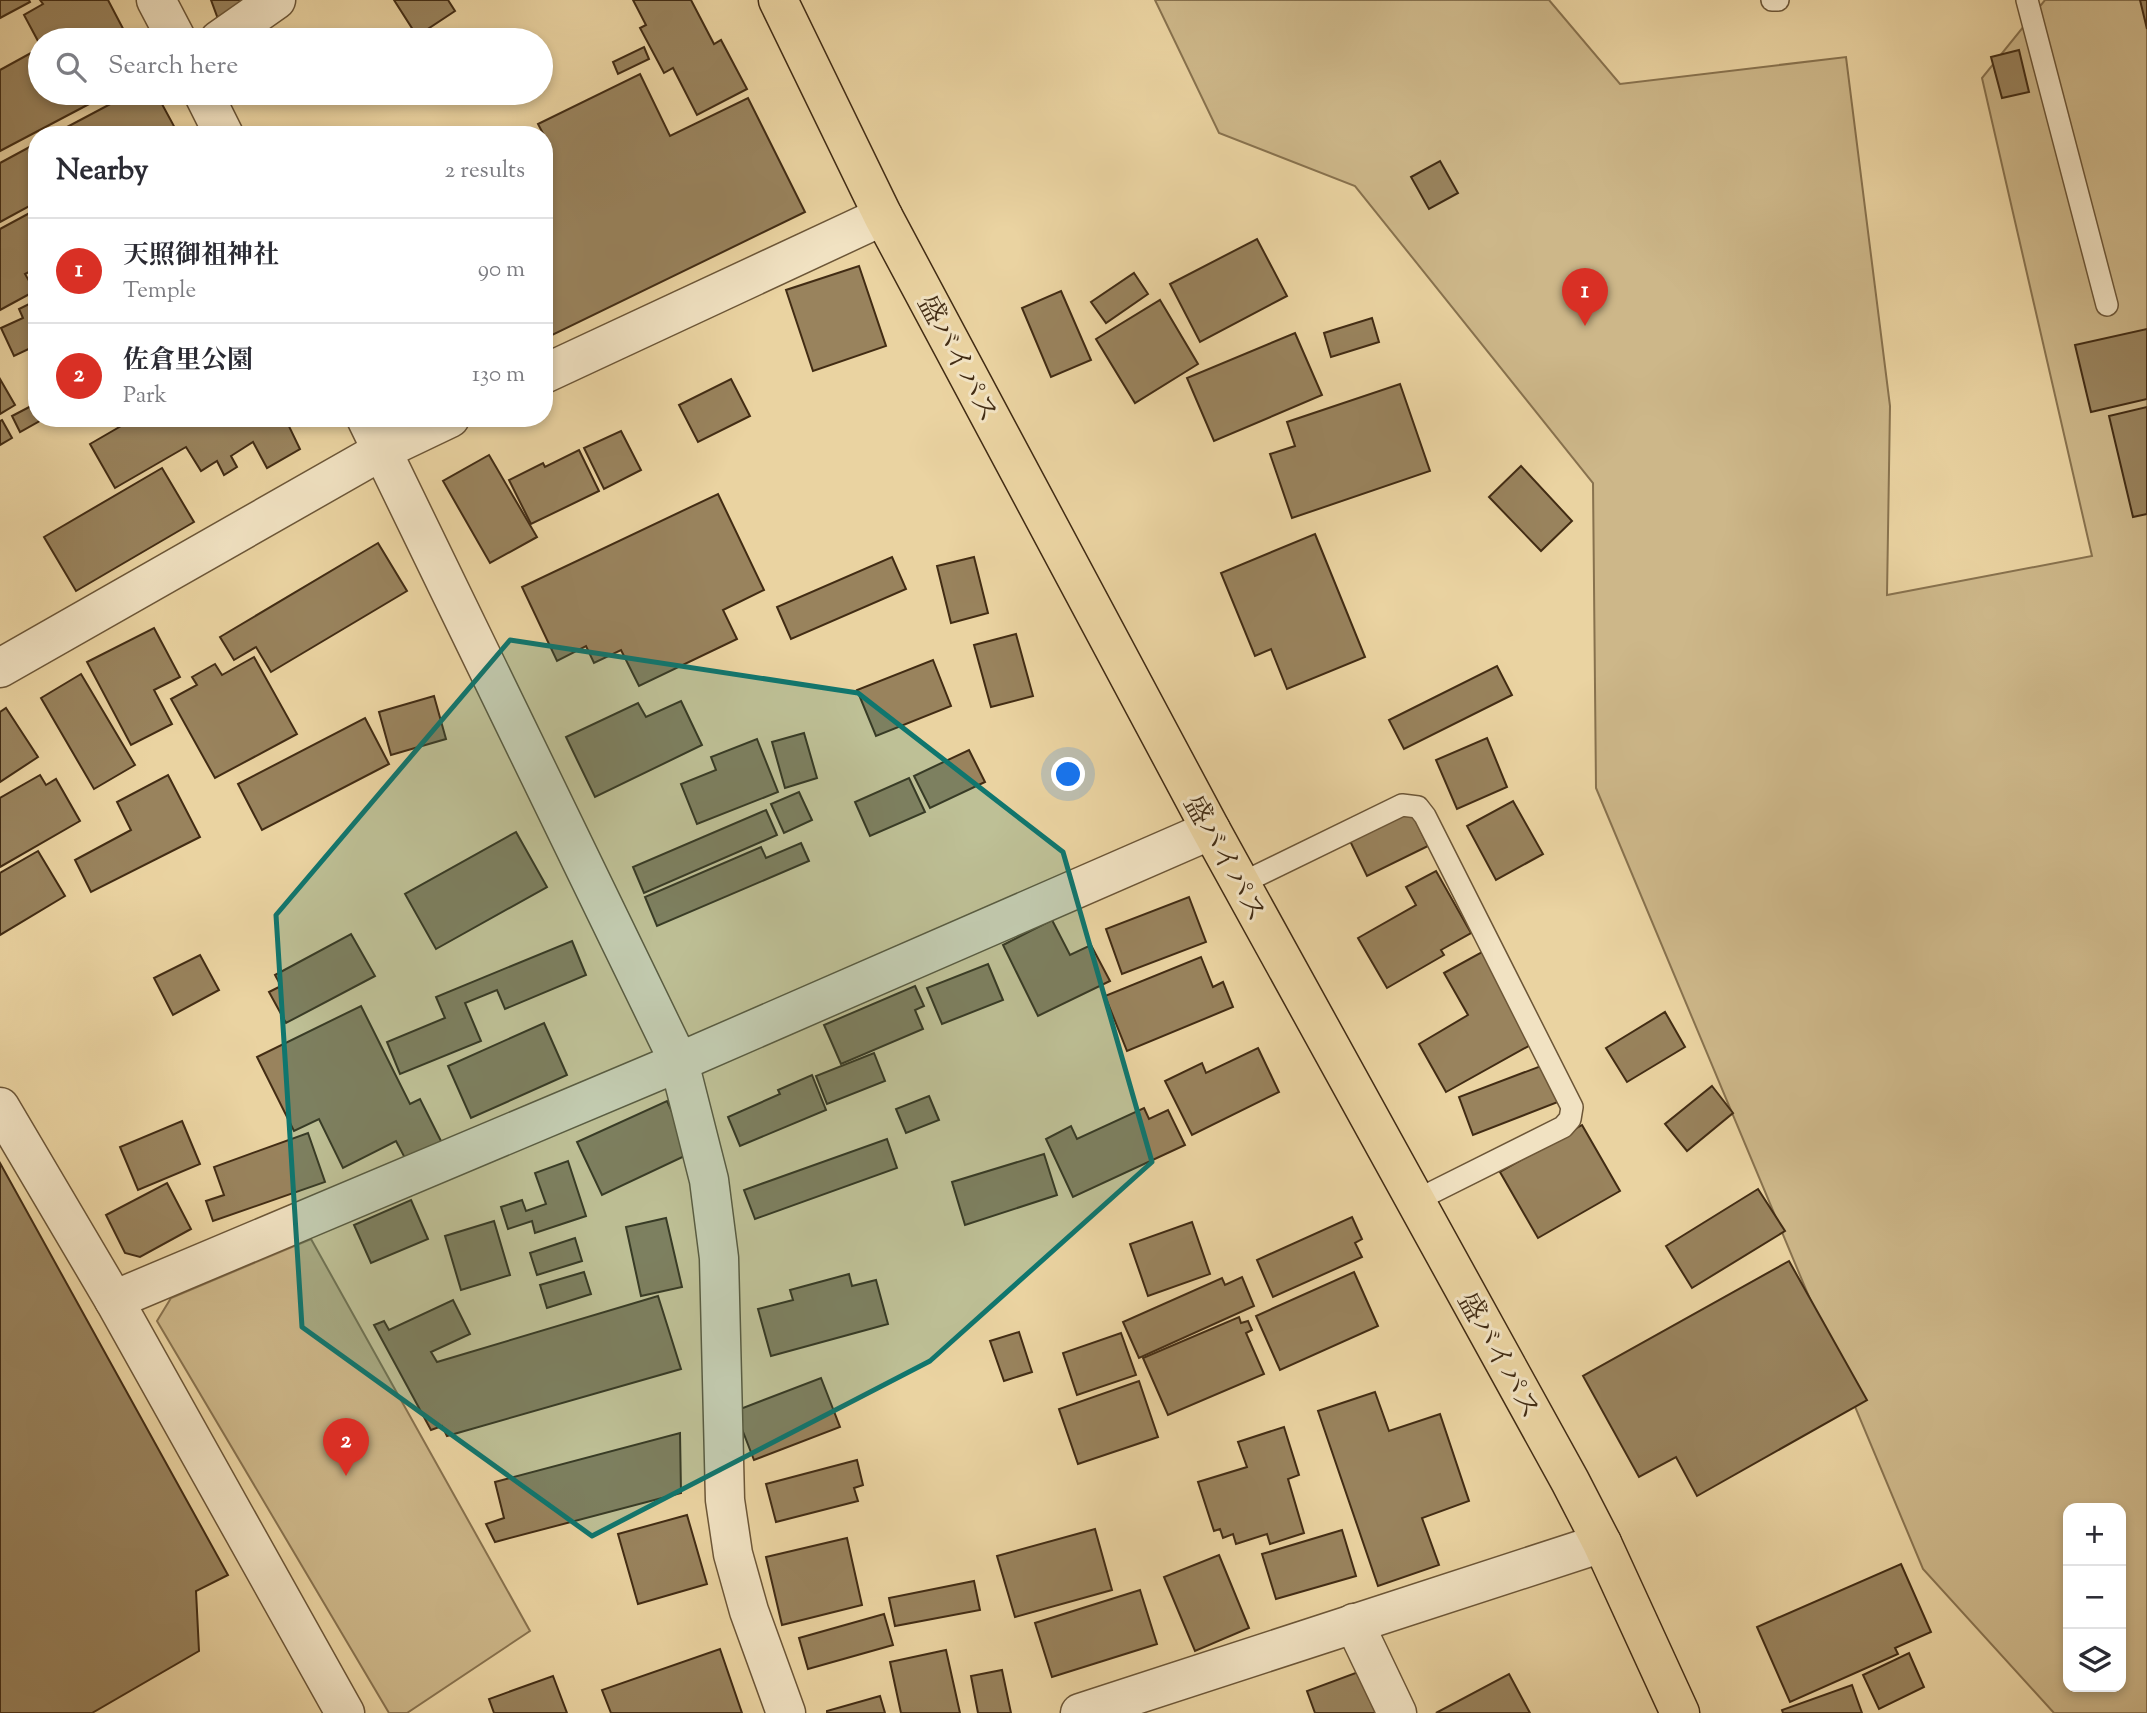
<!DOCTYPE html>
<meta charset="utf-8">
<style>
body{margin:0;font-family:"Sorts Mill Goudy","Noto Serif JP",serif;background:#f7f7f7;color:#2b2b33}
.controls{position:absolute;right:21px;bottom:21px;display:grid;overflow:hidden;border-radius:14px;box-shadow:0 4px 10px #0003}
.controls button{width:63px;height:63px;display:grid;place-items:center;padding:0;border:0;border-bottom:2px solid #e1e1e2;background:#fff;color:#2b2b33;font:35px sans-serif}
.you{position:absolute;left:1069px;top:775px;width:24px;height:24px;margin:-18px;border:5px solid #fff;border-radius:50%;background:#1a73e8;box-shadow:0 0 0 10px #1a73e833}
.badge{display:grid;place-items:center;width:46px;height:46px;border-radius:50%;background:#d93025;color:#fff;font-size:23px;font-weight:700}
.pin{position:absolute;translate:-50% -58px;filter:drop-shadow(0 2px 4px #0008)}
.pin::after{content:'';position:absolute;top:37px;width:24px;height:21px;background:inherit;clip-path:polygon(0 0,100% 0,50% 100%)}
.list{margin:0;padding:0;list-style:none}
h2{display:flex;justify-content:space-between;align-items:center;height:91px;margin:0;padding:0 28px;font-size:30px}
h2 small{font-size:23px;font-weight:400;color:#7c7c81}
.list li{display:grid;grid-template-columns:46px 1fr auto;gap:21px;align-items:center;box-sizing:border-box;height:105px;padding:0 28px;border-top:2px solid #e1e1e2}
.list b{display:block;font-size:26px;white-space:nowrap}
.list p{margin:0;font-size:23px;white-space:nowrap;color:#7c7c81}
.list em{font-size:23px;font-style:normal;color:#7c7c81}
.icon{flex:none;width:38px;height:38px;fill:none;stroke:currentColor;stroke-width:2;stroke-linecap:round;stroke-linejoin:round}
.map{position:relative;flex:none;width:2147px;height:1713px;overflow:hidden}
.search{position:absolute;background:#fff;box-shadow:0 4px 10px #0003;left:28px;top:28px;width:525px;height:77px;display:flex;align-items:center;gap:18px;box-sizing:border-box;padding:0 24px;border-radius:38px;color:#7c7c81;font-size:26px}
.panel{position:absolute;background:#fff;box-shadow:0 4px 10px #0003;left:28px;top:126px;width:525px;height:301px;border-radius:28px}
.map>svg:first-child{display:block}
</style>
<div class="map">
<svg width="2147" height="1713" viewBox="0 0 2147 1713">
<rect width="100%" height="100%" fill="#ead3a1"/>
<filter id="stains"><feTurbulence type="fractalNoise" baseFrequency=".00286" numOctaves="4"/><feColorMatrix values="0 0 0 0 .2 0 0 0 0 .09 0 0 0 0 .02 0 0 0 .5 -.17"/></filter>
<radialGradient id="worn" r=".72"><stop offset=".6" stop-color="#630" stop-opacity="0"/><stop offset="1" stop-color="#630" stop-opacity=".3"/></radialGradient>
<!-- green -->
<g fill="#cdb789" stroke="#88724e" stroke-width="2" fill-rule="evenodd">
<path d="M 1155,0 L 1549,0 L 1620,84 L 1846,57 L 1890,406 L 1887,595 L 2092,556 L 1982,78 L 2045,0 L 2147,0 L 2147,1713 L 2054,1713 L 1923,1569 L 1596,788 L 1593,483 L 1355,186 L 1219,133 ZM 2068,1508 L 2121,1508 L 2121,1687 L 2068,1687 Z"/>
<path d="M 311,1239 L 530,1631 L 407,1713 L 389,1713 L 157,1321 L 171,1298 Z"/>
</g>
<!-- building -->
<g fill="#99835d" stroke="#422c14" stroke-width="2">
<path d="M 0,0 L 29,0 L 30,2 L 0,18 Z"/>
<path d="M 40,0 L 108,0 L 129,40 L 55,40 L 52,33 L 38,41 L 24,15 L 43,4 Z"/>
<path d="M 211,0 L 246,0 L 218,19 Z"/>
<path d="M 394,0 L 448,0 L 455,11 L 417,36 Z"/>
<path d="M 633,0 L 691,0 L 714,44 L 721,40 L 747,89 L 697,115 L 673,68 L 664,73 L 640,28 L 646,25 Z"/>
<path d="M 2140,0 L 2147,0 L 2147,29 Z"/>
<path d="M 644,47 L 649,59 L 618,74 L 613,62 Z"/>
<path d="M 40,48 L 40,93 L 110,93 L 0,151 L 0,70 Z"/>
<path d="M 2019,50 L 2029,92 L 2002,98 L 1991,57 Z"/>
<path d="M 640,74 L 670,136 L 748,98 L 805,212 L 544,339 L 544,144 L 548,143 L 538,124 Z"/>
<path d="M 131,93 L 156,93 L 175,128 L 163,135 L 52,135 Z"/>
<path d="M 37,143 L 37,202 L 0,222 L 0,163 Z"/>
<path d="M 1440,161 L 1458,193 L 1429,209 L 1411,177 Z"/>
<path d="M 37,209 L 37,268 L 25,274 L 35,291 L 0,310 L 0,229 Z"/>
<path d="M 1257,239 L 1287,296 L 1200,342 L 1170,284 Z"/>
<path d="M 859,266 L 886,346 L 813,371 L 786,290 Z"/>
<path d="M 1134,273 L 1148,294 L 1106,323 L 1091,302 Z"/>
<path d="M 1061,291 L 1091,360 L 1051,377 L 1022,308 Z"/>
<path d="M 37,300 L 37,345 L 14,356 L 1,328 L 23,318 L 19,309 Z"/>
<path d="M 1160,300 L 1198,364 L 1135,403 L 1096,339 Z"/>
<path d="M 1372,318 L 1379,342 L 1331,357 L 1324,333 Z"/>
<path d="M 2147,329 L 2147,399 L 2091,412 L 2075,345 Z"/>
<path d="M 1295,333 L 1322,395 L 1214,441 L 1187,378 Z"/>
<path d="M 0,379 L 15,405 L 0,414 Z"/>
<path d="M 731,379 L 750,416 L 698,442 L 679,405 Z"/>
<path d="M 1400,384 L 1430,471 L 1292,518 L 1270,454 L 1295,446 L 1287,422 Z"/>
<path d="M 37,403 L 37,418 L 45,418 L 20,432 L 12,416 Z"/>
<path d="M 2147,407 L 2147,514 L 2133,517 L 2109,416 Z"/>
<path d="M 135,418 L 285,418 L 300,449 L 267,468 L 253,442 L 231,456 L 237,467 L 224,475 L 217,461 L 201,471 L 186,447 L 115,488 L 90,444 Z"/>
<path d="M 2,420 L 12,438 L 0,445 L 0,421 Z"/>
<path d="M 621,431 L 641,470 L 604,489 L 584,448 Z"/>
<path d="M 579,450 L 599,491 L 531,524 L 509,480 L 543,463 L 545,467 Z"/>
<path d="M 489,455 L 537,537 L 490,563 L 443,481 Z"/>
<path d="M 1521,466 L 1572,521 L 1541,551 L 1489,497 Z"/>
<path d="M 162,468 L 194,522 L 76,591 L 44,537 Z"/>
<path d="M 718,494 L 764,590 L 723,610 L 737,639 L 639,686 L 621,650 L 594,663 L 586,646 L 557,661 L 522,587 Z"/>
<path d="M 1315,534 L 1365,657 L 1287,689 L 1271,649 L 1255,656 L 1221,573 Z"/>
<path d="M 378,543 L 407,591 L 271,672 L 256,647 L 234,660 L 220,637 Z"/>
<path d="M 892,557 L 906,589 L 791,639 L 777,607 Z"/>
<path d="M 974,557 L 988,613 L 951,623 L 937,566 Z"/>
<path d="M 154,628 L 180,677 L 154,690 L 172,724 L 131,745 L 87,662 Z"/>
<path d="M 1016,634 L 1033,696 L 991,707 L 974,645 Z"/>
<path d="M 254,657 L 297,734 L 215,778 L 171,699 L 197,685 L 192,677 L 215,664 L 222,675 Z"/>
<path d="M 933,660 L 951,706 L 876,736 L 857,690 Z"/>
<path d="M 1497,666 L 1512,695 L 1404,749 L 1389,720 Z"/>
<path d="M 81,674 L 135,765 L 94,789 L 41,698 Z"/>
<path d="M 434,696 L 446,739 L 391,755 L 379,712 Z"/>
<path d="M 681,701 L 702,745 L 595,797 L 566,737 L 638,703 L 646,717 Z"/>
<path d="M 6,708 L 38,757 L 0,782 L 0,712 Z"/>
<path d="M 365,718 L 389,764 L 262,830 L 238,784 Z"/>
<path d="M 804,733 L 817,778 L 785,788 L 772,742 Z"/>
<path d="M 1487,738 L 1507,787 L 1457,809 L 1436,760 Z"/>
<path d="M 757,739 L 778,792 L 697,824 L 681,784 L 716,770 L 711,757 Z"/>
<path d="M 969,750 L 985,782 L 930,808 L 914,776 Z"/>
<path d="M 40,775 L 46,785 L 56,779 L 80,821 L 0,867 L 0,798 Z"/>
<path d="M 168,775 L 200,837 L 91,892 L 75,860 L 131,830 L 117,802 Z"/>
<path d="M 909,778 L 925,812 L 870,836 L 855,802 Z"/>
<path d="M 799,792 L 812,820 L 784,833 L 771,804 Z"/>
<path d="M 1513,801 L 1543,854 L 1496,880 L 1467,826 Z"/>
<path d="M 766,810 L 777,835 L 644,893 L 633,867 Z"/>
<path d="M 1411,811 L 1428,846 L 1367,876 L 1350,841 Z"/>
<path d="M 516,832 L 547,887 L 436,949 L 405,894 Z"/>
<path d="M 801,843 L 809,861 L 657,926 L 645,897 L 761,847 L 766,858 Z"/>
<path d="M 38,851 L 65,896 L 0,935 L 0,873 Z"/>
<path d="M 1436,871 L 1471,933 L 1441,950 L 1444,955 L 1387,988 L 1358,938 L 1416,905 L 1406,887 Z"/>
<path d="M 1189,897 L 1206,942 L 1122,974 L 1106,929 Z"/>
<path d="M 1052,920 L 1070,955 L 1091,945 L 1110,981 L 1038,1016 L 1003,945 Z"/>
<path d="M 351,934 L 375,976 L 286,1023 L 269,992 L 281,986 L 275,975 Z"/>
<path d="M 572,941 L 586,975 L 505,1009 L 497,990 L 465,1003 L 481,1041 L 400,1074 L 387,1042 L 445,1018 L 436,997 Z"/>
<path d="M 1482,952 L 1534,1043 L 1446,1092 L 1419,1044 L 1468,1015 L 1444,973 Z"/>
<path d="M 200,955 L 219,990 L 173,1015 L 154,978 Z"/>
<path d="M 1201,957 L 1213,987 L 1223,982 L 1233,1007 L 1127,1051 L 1105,996 Z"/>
<path d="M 988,964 L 1003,1000 L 942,1024 L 927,988 Z"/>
<path d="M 915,986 L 924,1006 L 915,1010 L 923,1029 L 841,1064 L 824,1025 Z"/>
<path d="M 361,1006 L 410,1104 L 420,1099 L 442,1143 L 406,1160 L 396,1141 L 343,1168 L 319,1119 L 294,1131 L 257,1057 Z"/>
<path d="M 1665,1012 L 1685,1047 L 1627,1082 L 1606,1048 Z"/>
<path d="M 544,1023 L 567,1075 L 471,1118 L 448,1066 Z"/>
<path d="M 1258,1048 L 1279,1092 L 1192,1135 L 1165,1081 L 1202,1063 L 1206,1073 Z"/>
<path d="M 874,1053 L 885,1081 L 827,1104 L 816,1076 Z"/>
<path d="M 1549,1063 L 1563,1100 L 1473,1135 L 1459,1097 Z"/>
<path d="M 812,1075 L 826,1110 L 740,1146 L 728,1117 L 780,1094 L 778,1090 Z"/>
<path d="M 1712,1086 L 1733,1113 L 1687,1151 L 1665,1124 Z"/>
<path d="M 929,1096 L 939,1120 L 906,1133 L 896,1109 Z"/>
<path d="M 667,1101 L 691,1153 L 602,1195 L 577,1142 Z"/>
<path d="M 1144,1108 L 1149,1119 L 1168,1110 L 1185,1145 L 1073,1197 L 1046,1139 L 1071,1126 L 1077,1139 Z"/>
<path d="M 182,1121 L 200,1164 L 138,1190 L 120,1147 Z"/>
<path d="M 1582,1125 L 1620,1191 L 1538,1238 L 1500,1172 Z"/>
<path d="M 308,1133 L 325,1182 L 213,1221 L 206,1201 L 224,1195 L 214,1167 Z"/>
<path d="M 887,1139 L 897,1168 L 755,1219 L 744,1190 Z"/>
<path d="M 1044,1154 L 1057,1195 L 965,1225 L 952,1182 Z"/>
<path d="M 568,1161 L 586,1216 L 535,1233 L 532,1221 L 508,1229 L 501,1207 L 522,1200 L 526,1211 L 546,1204 L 535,1173 Z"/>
<path d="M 0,1163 L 228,1575 L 196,1591 L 199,1651 L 92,1713 L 0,1713 Z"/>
<path d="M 167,1183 L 191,1229 L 140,1257 L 125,1253 L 106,1215 Z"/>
<path d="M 1758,1189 L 1785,1231 L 1692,1288 L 1666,1246 Z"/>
<path d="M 411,1200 L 428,1239 L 371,1263 L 354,1225 Z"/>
<path d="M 1352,1217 L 1362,1239 L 1355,1243 L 1362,1257 L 1273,1297 L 1257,1260 Z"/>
<path d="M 666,1218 L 682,1287 L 641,1296 L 626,1227 Z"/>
<path d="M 494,1221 L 510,1275 L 461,1290 L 445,1236 Z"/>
<path d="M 1192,1222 L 1210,1274 L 1148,1296 L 1130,1244 Z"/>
<path d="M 575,1238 L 582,1261 L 537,1275 L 530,1253 Z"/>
<path d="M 1789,1261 L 1867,1400 L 1697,1496 L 1676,1457 L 1639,1477 L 1583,1376 Z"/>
<path d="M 584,1272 L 591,1294 L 547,1308 L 540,1285 Z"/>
<path d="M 1354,1272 L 1378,1326 L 1280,1370 L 1256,1316 Z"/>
<path d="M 849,1274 L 852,1286 L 876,1280 L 888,1324 L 771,1356 L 758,1309 L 793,1300 L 790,1290 Z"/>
<path d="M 1242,1277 L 1254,1306 L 1139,1358 L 1123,1322 L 1222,1278 L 1225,1285 Z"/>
<path d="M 658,1296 L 681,1369 L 447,1436 L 442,1426 L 431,1430 L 374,1325 L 384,1321 L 389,1330 L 453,1300 L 470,1334 L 431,1352 L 437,1362 Z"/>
<path d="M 1239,1317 L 1241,1323 L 1248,1321 L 1252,1330 L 1246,1333 L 1264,1374 L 1168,1415 L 1143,1358 Z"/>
<path d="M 1019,1332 L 1032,1372 L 1004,1381 L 990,1341 Z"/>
<path d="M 1121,1333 L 1136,1375 L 1077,1395 L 1063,1353 Z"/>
<path d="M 821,1378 L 840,1427 L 754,1460 L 735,1411 Z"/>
<path d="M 1139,1381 L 1158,1437 L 1078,1464 L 1059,1409 Z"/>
<path d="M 1375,1392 L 1389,1431 L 1440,1414 L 1469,1501 L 1422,1518 L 1439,1565 L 1378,1586 L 1318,1411 Z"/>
<path d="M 1284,1427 L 1299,1475 L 1288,1479 L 1304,1533 L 1270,1544 L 1267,1534 L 1236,1544 L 1233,1534 L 1223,1538 L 1220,1529 L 1214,1531 L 1198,1482 L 1247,1467 L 1238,1442 Z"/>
<path d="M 680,1433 L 681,1493 L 495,1542 L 486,1524 L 504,1518 L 495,1482 Z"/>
<path d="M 857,1460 L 863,1485 L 854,1488 L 858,1501 L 776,1522 L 766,1484 Z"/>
<path d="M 687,1515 L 707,1584 L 638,1604 L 618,1534 Z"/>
<path d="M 1095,1529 L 1112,1590 L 1015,1617 L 997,1556 Z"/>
<path d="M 1342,1530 L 1356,1576 L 1276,1599 L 1262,1554 Z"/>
<path d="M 847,1538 L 862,1605 L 782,1625 L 766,1557 Z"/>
<path d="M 1219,1555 L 1249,1628 L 1195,1651 L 1164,1577 Z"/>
<path d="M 1901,1564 L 1931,1632 L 1895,1648 L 1898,1654 L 1790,1702 L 1757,1627 Z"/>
<path d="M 974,1581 L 980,1610 L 895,1626 L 889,1598 Z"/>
<path d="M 1140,1590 L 1157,1644 L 1052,1677 L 1035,1623 Z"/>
<path d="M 884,1614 L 893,1645 L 808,1669 L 799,1638 Z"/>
<path d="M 720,1649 L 742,1713 L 611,1713 L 602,1690 Z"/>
<path d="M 946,1650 L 960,1713 L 901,1713 L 890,1662 Z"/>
<path d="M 1909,1653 L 1924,1687 L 1879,1709 L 1863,1675 Z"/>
<path d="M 1002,1670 L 1011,1713 L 978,1713 L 971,1676 Z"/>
<path d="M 1361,1671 L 1378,1713 L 1315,1713 L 1307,1691 Z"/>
<path d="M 1509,1674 L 1530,1713 L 1436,1713 Z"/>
<path d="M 553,1676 L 567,1713 L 494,1713 L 489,1699 Z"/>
<path d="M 1852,1685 L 1862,1713 L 1783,1713 L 1782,1710 Z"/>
<path d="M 880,1696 L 885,1713 L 827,1713 L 827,1711 Z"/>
</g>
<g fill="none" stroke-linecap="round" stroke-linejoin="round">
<defs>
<g id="service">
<path d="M 1772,0 L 1778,0"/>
<path d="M 2027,0 L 2107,305"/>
<path d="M 1240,884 L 1402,805 L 1418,807 L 1425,816 L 1572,1107 L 1570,1119 L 1563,1127 L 1415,1201"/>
</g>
<g id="minor">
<path d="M 156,0 L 177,40"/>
<path d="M 219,40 L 276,0"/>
<path d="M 203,93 L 224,135"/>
<path d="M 544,374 L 883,216"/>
<path d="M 366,418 L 679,1062 L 709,1180 L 719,1258 L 725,1500 L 733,1554 L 749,1611 L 786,1713"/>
<path d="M 0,668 L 383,450 L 450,418"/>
<path d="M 0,1107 L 114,1300 L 345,1713"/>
<path d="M 114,1300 L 679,1062 L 1211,830"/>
<path d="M 1354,1623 L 1397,1713"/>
<path d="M 1080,1713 L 1602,1543"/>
</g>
<path id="trunk" d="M 778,0 L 883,216 L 1211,830 L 1570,1481 L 1602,1543 L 1680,1713"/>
</defs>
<!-- service casing -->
<use href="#service" stroke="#6c5637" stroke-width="24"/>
<!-- minor casing -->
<use href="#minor" stroke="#6c5637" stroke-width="41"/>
<!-- trunk casing -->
<use href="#trunk" stroke="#422c14" stroke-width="41"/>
<!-- service -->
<use href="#service" stroke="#f1e2c2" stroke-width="21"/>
<!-- minor -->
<use href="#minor" stroke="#f1e2c2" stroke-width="38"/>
<!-- trunk -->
<use href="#trunk" stroke="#ead3a1" stroke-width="38"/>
</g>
<!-- marked area -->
<path fill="#0f766e" fill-opacity="0.2" stroke="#0f766e" stroke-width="5" stroke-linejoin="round" d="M 510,640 L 858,693 L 1063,852 L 1152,1162 L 930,1361 L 592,1536 L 302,1327 L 276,915 Z"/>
<g text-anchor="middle" stroke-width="6" stroke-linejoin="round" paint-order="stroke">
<!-- street labels -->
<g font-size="28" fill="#422c14" stroke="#f1e2c2">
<text transform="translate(959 358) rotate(62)" y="10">盛バイパス</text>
<text transform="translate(1226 858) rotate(61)" y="10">盛バイパス</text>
<text transform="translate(1500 1355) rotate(61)" y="10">盛バイパス</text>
</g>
</g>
<rect width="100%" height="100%" filter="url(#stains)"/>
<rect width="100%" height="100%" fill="url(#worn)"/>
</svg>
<div class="controls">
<button>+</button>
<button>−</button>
<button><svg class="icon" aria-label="layers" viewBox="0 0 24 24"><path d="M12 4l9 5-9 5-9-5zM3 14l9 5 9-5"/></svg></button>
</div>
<div class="you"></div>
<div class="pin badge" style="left:1585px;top:326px">1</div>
<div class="pin badge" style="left:346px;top:1476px">2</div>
<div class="search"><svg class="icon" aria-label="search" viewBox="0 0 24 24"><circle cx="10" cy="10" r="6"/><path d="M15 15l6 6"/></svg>Search here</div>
<section class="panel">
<h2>Nearby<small>2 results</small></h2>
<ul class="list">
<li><span class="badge">1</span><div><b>天照御祖神社</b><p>Temple</p></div><em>90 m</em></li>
<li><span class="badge">2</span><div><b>佐倉里公園</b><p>Park</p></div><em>130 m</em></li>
</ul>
</section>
</div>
